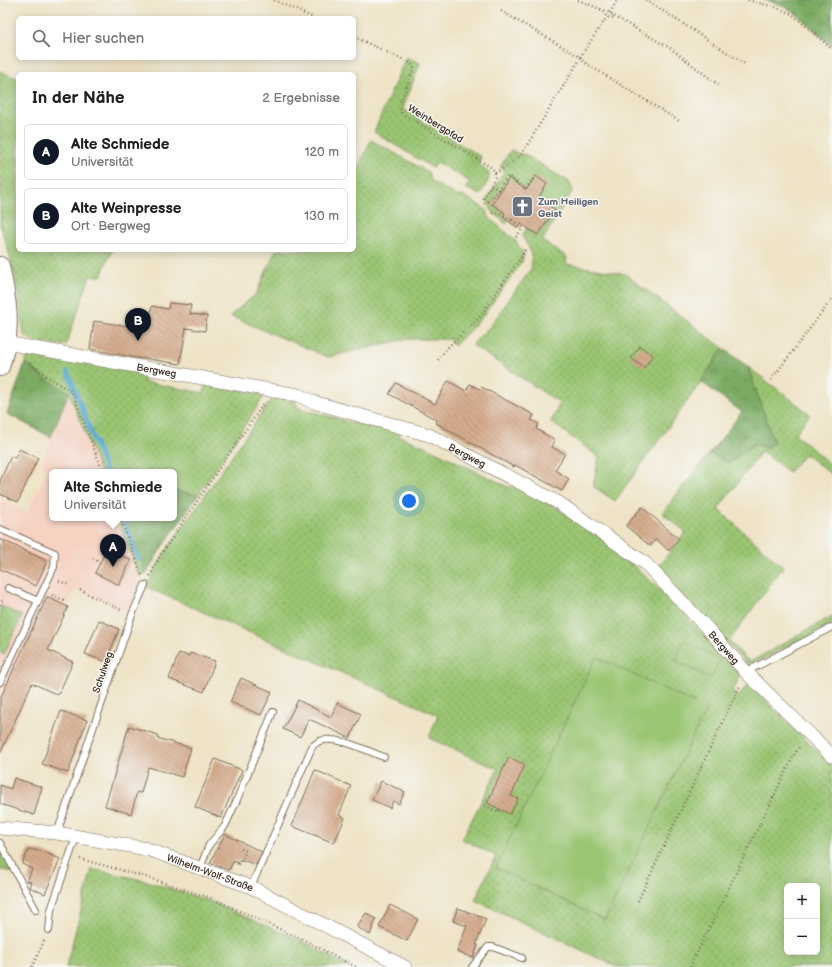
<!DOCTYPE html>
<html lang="de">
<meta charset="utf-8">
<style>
body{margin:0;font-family:"Balsamiq Sans",sans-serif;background:#f2f2f2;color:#202124}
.controls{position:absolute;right:12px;bottom:12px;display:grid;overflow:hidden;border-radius:6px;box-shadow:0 2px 10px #0003}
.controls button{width:36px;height:36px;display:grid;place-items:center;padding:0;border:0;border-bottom:1px solid #e0e0e0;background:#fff;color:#202124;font:20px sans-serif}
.you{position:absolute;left:409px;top:501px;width:14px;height:14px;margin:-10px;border:3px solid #fff;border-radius:50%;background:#1a73e8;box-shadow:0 0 0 6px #1a73e833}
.badge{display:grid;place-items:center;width:26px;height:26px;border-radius:50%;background:#111827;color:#fff;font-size:13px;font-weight:700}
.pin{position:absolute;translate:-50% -33px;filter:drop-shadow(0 1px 2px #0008)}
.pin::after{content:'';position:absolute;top:21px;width:14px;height:12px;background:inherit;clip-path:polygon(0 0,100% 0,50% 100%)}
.popup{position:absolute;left:49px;top:469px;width:128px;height:52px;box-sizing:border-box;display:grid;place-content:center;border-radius:6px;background:#fff;filter:drop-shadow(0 1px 3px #0005);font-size:13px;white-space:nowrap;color:#757577}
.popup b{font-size:15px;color:#202124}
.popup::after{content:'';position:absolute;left:50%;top:100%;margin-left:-8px;border:8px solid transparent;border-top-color:#fff}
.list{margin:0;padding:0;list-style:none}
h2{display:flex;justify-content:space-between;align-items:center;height:52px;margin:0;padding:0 16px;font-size:17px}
h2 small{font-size:13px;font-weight:400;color:#757577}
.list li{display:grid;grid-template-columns:26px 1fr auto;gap:12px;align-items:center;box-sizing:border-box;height:56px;margin:0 8px 8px;padding:0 8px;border:1px solid #e0e0e0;border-radius:6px}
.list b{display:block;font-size:15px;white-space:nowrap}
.list p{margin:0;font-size:13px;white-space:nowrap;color:#757577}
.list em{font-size:13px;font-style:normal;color:#757577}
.icon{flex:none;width:22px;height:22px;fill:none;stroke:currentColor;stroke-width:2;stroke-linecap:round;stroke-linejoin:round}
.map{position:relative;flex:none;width:832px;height:967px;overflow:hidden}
.search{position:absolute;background:#fff;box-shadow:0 2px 10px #0003;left:16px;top:16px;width:340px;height:44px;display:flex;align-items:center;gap:10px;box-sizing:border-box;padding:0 14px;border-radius:6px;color:#757577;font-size:15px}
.panel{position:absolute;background:#fff;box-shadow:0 2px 10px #0003;left:16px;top:72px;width:340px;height:180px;border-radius:6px}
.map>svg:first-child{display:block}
</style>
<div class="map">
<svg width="832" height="967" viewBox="0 0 832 967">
<defs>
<pattern id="grass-dots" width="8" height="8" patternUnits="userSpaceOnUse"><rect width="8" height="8" fill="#9ac572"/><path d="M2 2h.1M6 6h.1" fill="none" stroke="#7fa05d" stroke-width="1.8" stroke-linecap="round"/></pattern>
<pattern id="forest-crowns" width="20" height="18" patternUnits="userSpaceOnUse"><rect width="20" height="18" fill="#7baa64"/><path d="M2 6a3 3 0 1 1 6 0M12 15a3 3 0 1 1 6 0" fill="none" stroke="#668b52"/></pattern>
<pattern id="park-crowns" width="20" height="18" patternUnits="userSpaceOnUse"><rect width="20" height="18" fill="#9ac572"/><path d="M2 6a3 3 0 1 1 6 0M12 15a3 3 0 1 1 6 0" fill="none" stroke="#7fa05d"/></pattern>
<pattern id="building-back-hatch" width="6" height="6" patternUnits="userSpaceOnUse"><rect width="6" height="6" fill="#d6ac8d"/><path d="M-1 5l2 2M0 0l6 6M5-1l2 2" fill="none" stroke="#af8c73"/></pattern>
</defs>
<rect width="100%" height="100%" fill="#f6f6f2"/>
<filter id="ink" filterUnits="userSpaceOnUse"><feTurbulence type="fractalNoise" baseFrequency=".025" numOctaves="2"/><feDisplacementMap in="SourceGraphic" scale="8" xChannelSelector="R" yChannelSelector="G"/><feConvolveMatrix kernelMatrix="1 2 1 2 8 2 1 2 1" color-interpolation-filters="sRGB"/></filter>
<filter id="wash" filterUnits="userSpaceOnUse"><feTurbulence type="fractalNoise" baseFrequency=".012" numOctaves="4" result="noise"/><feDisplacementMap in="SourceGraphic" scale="16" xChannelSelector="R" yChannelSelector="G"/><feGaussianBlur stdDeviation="0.9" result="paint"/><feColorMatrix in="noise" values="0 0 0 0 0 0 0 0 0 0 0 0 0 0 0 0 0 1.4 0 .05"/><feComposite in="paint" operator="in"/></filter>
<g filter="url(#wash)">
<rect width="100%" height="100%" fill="#eee3c6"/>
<!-- built -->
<path fill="#f5d2c2" d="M 69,392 L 100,472 L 52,472 L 52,518 L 117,518 L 140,577 L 131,613 L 76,589 L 8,738 L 1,737 L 0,740 L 0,500 L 27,512 L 48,469 L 41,465 Z"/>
<!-- grass -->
<g fill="url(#grass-dots)" stroke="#6a7848" fill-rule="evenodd">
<path d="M 406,57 L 420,63 L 403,109 L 481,157 L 478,163 L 489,173 L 489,179 L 480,195 L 466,188 L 470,182 L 437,162 L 433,168 L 374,132 Z"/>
<path d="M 0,71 L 18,79 L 18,250 L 112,250 L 101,276 L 90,276 L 66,345 C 51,344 36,345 24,335 C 20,296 13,261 0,225 Z"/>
<path d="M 371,140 L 428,172 L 432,182 L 457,196 L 464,196 L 485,209 L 490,219 L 515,240 L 524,254 L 522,262 L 479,321 L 454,346 L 450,340 L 451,339 L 406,339 L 328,357 L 230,316 L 256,294 L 276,250 L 354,250 L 354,172 L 356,173 Z"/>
<path d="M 511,150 L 521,155 L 524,154 L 569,182 L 573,190 L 542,241 L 567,257 L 566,264 L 625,274 L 723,348 L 701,382 L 615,501 L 593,486 L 599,457 L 551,422 L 560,403 L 472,345 L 490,326 L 531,269 C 533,253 530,250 522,236 L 527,228 L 538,235 L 555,210 L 509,179 L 492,204 L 505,213 L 503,217 L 508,221 L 506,224 L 492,211 L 487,199 L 504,172 L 500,167 Z"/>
<path d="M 34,353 L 144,373 L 144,382 L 204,393 L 206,383 L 263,394 L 263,398 L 198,495 L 174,491 L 174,472 L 100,472 L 69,392 L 46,379 L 25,363 L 27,358 Z"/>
<path d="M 748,367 L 810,414 L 795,434 L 832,466 L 832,475 L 805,454 L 789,472 L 762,451 L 718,509 L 783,567 L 729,641 L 750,662 L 832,616 L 832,624 L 749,666 L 657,568 L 686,532 L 662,513 L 710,453 L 729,463 L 754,444 L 766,448 L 774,443 Z"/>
<path d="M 276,397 L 295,401 L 298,408 L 360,425 L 362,420 L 400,431 L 399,436 L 427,447 L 508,487 L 515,486 L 555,507 L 600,536 L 668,596 L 739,674 L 739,679 L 732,693 L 739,696 L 748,684 L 832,765 L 832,967 L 617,967 L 475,900 L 496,856 L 462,839 L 498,769 L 429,738 L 438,715 L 146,587 L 162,557 L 270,401 ZM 787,886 L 817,886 L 817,952 L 787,952 Z"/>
<path d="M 117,518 L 125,518 L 146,574 L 140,577 Z"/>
<path d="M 1,606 L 22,616 L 4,655 L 0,653 L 0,609 Z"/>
<path d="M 92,869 L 147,881 L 209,901 L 302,941 L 350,967 L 66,967 Z"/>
</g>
<!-- forest -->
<g fill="url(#forest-crowns)" stroke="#5b6a41">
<path d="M 764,0 L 832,0 L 832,46 L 793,11 L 775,3 Z"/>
<path d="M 723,348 L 748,367 L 774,443 L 766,448 L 754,444 L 729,463 L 710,453 L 742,412 L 701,382 Z"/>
<path d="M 25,363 L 46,379 L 69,392 L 51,437 L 7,414 Z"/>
<path d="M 174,491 L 198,495 L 159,552 L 146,574 L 125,518 L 174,518 Z"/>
</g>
<!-- park -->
<path fill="url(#park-crowns)" stroke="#6a7848" d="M 0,849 L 13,872 L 0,870 Z"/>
<!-- pitch -->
<g fill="#9ac572" stroke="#6a7848">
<path d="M 685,641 L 720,660 L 711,678 L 675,660 Z"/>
<path d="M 596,657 L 706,709 L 605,920 L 496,868 Z"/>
</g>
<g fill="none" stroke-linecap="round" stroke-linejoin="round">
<!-- stream -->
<g stroke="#51a6cd" stroke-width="5">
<path d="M 68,372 L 106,472"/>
<path d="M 123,518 L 138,559"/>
</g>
</g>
<g id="blocks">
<!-- building -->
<g fill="url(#building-back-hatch)">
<path d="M 536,176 L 547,184 L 538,198 L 555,210 L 538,235 L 521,224 L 518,228 L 503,217 L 505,213 L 492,204 L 509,178 L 526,190 Z"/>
<path d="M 169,303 L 191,305 L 190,314 L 207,316 L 205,331 L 186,328 L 180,364 L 143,358 L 143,359 L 90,349 L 94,321 L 149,329 L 152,306 L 168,309 Z"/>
<path d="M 640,346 L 653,355 L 644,368 L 631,358 Z"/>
<path d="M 448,381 L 466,391 L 470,384 L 479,389 L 481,387 L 534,415 L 531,420 L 539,424 L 536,429 L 555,440 L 552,447 L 565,454 L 555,470 L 569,479 L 562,491 L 515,465 L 514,467 L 436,423 L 437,420 L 389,394 L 396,383 L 435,404 Z"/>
<path d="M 19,449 L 38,458 L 18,502 L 0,494 L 0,481 L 11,456 L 15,458 Z"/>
<path d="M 642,507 L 679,539 L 669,551 L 656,539 L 650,546 L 626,526 Z"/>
<path d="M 0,539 L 47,561 L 36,586 L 0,569 Z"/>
<path d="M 107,548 L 131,560 L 119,585 L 95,573 Z"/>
<path d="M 47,597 L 68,607 L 48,650 L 73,662 L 58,695 L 32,683 L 0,754 L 0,699 Z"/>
<path d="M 99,620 L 119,629 L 106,662 L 85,654 Z"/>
<path d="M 179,653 L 189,656 L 190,653 L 215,661 L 204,692 L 169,679 Z"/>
<path d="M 241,678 L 272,692 L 261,715 L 230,702 Z"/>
<path d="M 298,700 L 331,717 L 337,703 L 361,714 L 350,738 L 309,719 L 300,737 L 283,729 Z"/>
<path d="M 61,711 L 87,720 L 68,773 L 42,764 Z"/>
<path d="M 129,726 L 158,735 L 157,738 L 191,748 L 182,777 L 148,767 L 141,793 L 137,792 L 131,814 L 105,806 Z"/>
<path d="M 509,757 L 525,765 L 511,796 L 518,799 L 510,814 L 487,803 Z"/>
<path d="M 215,759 L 242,770 L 221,818 L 195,807 Z"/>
<path d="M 315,770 L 351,786 L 339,815 L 345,818 L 334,843 L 292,826 Z"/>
<path d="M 14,778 L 42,787 L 34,815 L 0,804 L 0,785 L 11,789 Z"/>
<path d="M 381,781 L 405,792 L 399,804 L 393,801 L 390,808 L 372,800 Z"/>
<path d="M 225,834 L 262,852 L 256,865 L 240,859 L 238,862 L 234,860 L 229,870 L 210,863 Z"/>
<path d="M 29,849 L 44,852 L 60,859 L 45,894 L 29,887 L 31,882 L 27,881 L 32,869 L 22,864 Z"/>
<path d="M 390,905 L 418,919 L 407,941 L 379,927 Z"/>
<path d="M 458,908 L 486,919 L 476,945 L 478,945 L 473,958 L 457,952 L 467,926 L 453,921 Z"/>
<path d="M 366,913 L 376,919 L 370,935 L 357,927 Z"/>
</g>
</g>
</g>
<g filter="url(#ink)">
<use href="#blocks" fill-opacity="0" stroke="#7a6b59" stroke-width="1"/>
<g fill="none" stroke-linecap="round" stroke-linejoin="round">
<defs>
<g id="service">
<path d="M 0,529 L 55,553 L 54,567 L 0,682"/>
<path d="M 8,588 L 38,601"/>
<path d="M 746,672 L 832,627"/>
<path d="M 57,833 L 132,615 L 145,585"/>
<path d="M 0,843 L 36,910"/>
<path d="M 200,868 L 209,845 L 225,826 L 236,802 L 273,712"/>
<path d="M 251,887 L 312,747 C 314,745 317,742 320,741 C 337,735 367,751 384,757"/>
<path d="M 49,930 L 51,910 L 76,837"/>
<path d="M 472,967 L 488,947 L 493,947 L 522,958"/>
</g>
<g id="minor">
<path id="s1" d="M 6,343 L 298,395 L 313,402 L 429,435 L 559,503 L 645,563 L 708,629 L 746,672 L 832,756"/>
<path id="s2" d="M 0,828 L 57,833 L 147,849 L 251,887 L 405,967"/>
</g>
<path id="secondary" d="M 0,266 C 5,290 11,317 6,343 C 5,351 2,359 0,367"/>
</defs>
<!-- service casing -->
<use href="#service" stroke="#7a6b59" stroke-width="8"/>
<!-- minor casing -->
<use href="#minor" stroke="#7a6b59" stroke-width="14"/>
<!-- secondary casing -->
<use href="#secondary" stroke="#7a6b59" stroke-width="20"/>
<!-- path -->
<g stroke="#7a6b59" stroke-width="2.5" stroke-dasharray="1 3" stroke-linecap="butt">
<path d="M 274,0 L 314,18"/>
<path d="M 578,0 L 610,13 L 617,18 L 670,48 L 720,86"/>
<path d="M 646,0 L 745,64"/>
<path d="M 748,0 L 775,7 L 792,14 L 832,49"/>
<path d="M 600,9 L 607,17 L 615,18"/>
<path d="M 501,11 L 580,57 L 584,62 L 679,121"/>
<path d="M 610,13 L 617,0"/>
<path d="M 354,37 L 411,63 L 414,68 L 399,106 L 402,113 L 492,168 L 495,173 L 495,177 L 482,201"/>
<path d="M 580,57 L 607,17"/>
<path d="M 495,173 L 506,167 L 521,155 L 578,62"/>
<path d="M 491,185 L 498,190 L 508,176 L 526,189 L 532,179 L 533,180"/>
<path d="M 484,204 L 493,197 L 498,190 L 500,192"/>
<path d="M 492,213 L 499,213 L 512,220 L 513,218"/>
<path d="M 512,220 L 523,228 L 516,237"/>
<path d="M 438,360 L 446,349 L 478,319 L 520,259 L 526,248"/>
<path d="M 30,363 L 45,375 L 72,392 L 103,472"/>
<path d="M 771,380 L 832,299"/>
<path d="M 120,518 L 142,575"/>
<path d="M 93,558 L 100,562"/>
<path d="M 150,576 L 161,554 L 264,403"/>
<path d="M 59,581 L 70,585"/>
<path d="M 80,590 L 123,611"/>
<path d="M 52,595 L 66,601"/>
<path d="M 0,605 L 3,598"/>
<path d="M 485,806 L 499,812 L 500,809"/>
<path d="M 80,859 L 146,877 L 211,898 L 304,940 L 356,967"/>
<path d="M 233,862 L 238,864 L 237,866"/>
<path d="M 238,864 L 241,862 L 246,851 L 239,848"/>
<path d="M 638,901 L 740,685"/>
<path d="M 32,967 L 45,939"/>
<path d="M 690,967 L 795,753 L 800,746"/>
</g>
<!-- service -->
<use href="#service" stroke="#fff" stroke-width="6"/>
<!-- minor -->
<use href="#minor" stroke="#fff" stroke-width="13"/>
<!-- secondary -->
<use href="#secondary" stroke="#fff" stroke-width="18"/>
</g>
</g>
<!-- icons -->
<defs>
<symbol id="church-square" viewBox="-11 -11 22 22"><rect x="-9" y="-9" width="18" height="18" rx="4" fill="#6b7280" stroke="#f6f6f2"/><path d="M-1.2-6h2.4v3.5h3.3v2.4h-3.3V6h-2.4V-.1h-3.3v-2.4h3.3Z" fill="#fff"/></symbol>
</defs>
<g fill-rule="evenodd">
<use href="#church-square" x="510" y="194" width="25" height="25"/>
</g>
<g text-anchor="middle" stroke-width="3" stroke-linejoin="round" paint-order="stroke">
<!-- street labels -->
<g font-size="10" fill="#3b2a1e" stroke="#f6f6f2">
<text transform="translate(436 123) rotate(32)" y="4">Weinbergpfad</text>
<text dy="4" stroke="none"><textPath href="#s1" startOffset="153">Bergweg</textPath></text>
<text dy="4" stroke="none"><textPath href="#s1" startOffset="477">Bergweg</textPath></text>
<text dy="4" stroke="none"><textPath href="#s1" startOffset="801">Bergweg</textPath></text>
<text transform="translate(102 672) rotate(-71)" y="4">Schulweg</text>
<text dy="4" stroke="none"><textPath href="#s2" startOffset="216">Wilhelm-Wolf-Straße</textPath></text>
</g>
<!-- worship labels -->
<g font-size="10" font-weight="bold" fill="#5b616d" stroke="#f6f6f2" text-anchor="start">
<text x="538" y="205">Zum Heiligen<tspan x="538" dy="12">Geist</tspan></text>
</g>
</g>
</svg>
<div class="controls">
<button>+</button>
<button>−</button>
</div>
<div class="you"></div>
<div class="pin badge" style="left:113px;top:567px">A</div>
<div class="popup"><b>Alte Schmiede</b>Universität</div>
<div class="pin badge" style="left:138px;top:341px">B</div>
<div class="search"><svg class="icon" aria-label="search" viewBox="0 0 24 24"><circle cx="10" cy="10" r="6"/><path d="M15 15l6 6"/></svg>Hier suchen</div>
<section class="panel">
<h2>In der Nähe<small>2 Ergebnisse</small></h2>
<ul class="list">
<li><span class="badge">A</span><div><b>Alte Schmiede</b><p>Universität</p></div><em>120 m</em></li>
<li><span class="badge">B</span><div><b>Alte Weinpresse</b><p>Ort · Bergweg</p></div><em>130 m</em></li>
</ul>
</section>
</div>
